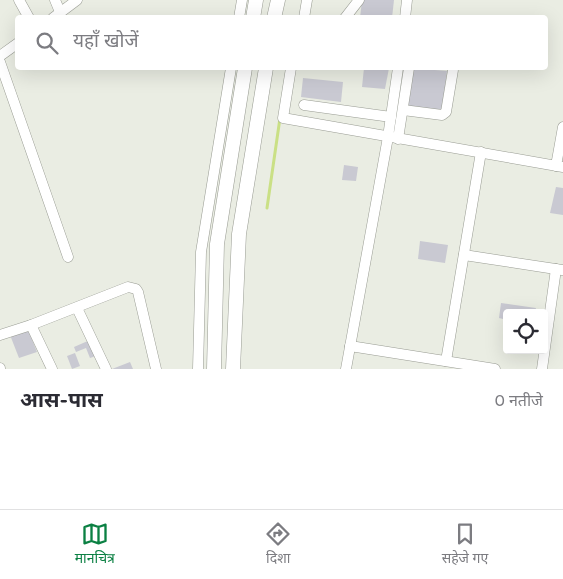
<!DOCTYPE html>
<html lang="hi">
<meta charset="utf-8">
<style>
body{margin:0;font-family:"Varela Round","Noto Sans Devanagari",sans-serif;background:#f7f7f7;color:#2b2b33}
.controls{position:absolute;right:15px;bottom:15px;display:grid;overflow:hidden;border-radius:5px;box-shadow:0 5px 20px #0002}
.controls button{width:45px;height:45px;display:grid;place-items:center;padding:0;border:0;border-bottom:1px solid #e1e1e2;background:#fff;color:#2b2b33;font:25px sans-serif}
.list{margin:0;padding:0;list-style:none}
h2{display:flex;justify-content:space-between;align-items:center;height:65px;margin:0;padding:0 20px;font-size:21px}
h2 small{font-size:16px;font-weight:400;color:#7c7c81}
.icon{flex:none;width:28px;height:28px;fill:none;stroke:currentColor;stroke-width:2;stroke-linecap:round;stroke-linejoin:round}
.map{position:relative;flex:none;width:563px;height:369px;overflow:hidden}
.search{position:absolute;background:#fff;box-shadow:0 5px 20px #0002;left:15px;right:15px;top:15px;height:55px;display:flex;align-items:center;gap:12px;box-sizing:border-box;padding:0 18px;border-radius:5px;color:#7c7c81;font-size:19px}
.sheet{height:140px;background:#fff}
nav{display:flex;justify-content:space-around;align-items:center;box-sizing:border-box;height:70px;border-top:1px solid #e1e1e2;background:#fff;font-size:14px;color:#7c7c81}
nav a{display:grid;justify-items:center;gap:2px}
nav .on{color:#0b8043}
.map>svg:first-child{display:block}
</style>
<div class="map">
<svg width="563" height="369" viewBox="0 0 563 369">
<rect width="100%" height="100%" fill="#eaede3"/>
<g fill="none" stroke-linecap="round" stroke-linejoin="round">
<!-- stream -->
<path stroke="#cae085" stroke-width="3" d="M 267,208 L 280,118"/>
</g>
<!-- building -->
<g fill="#c9c9d2">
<path d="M 362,0 L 394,0 L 392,18 L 360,18 Z"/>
<path d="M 364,68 L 389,68 L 385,89 L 362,87 Z"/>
<path d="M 413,68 L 435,68 L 435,70 L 447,71 L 442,111 L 408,107 Z"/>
<path d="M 303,78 L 343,82 L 341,102 L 301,97 Z"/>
<path d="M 344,165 L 358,167 L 356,181 L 342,180 Z"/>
<path d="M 556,187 L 563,188 L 563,215 L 550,213 Z"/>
<path d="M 420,241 L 448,245 L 445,263 L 418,259 Z"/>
<path d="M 501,303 L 536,308 L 535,313 L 507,313 L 507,320 L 499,318 Z"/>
<path d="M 28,329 L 37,352 L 19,358 L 10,335 Z"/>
<path d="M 90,340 L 96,356 L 90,358 L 86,348 L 76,352 L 74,347 Z"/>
<path d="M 75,353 L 80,366 L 72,369 L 67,356 Z"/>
<path d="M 130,362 L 133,369 L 112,369 Z"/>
</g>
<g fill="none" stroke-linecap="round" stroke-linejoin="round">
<defs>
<g id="minor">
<path d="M 19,0 L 29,18"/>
<path d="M 55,0 L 60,12"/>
<path d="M 53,18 L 77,0"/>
<path d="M 239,18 L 242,0"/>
<path d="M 304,18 L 307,0"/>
<path d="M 345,18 L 359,0"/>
<path d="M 405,18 L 407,0"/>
<path d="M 0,56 L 18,43"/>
<path d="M 0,62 L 68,257"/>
<path d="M 291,68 L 283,118 L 563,167"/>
<path d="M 304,105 L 391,117"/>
<path d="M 403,110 L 442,115 L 446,112 L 453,70"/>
<path d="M 398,139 L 409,68"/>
<path d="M 556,166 L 563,127"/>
<path d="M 464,255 L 562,270"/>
<path d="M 77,308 L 106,369"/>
<path d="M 31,325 L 52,369"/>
<path d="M 0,335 L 31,325 L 128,287 L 136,289 L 138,292 L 156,369"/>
<path d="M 350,346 L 495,369"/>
<path d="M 446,361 L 481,152"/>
<path d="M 0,368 L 0,369"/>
<path d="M 198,369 L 201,252 L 231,68"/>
<path d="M 346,369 L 388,137 L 398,68"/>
<path d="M 542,369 L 556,269"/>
</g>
<g id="secondary">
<path d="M 253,18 L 256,0"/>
<path d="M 274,18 L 278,0"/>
<path d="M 214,369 L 217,244 L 245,68"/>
<path d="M 233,369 L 239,234 L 266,68"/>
</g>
</defs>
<!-- minor casing -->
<use href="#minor" stroke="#999c93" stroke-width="11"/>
<!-- secondary casing -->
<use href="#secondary" stroke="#999c93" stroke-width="15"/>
<!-- minor -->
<use href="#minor" stroke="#fff" stroke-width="10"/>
<!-- secondary -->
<use href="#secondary" stroke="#fff" stroke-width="14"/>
</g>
</svg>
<div class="controls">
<button><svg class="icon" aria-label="locate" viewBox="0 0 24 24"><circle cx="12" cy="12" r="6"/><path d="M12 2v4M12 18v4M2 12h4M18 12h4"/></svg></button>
</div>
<div class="search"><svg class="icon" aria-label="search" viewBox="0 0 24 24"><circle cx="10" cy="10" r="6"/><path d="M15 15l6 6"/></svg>यहाँ खोजें</div>
</div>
<section class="sheet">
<h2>आस-पास<small>0 नतीजे</small></h2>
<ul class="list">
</ul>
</section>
<nav>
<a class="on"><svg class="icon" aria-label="map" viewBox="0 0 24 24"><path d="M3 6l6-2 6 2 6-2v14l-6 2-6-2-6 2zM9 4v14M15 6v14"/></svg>मानचित्र</a>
<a><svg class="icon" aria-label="directions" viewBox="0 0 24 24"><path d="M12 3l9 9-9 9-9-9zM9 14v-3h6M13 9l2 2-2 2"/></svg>दिशा</a>
<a><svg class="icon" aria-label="saved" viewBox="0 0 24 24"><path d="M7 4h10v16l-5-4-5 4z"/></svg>सहेजे गए</a>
</nav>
